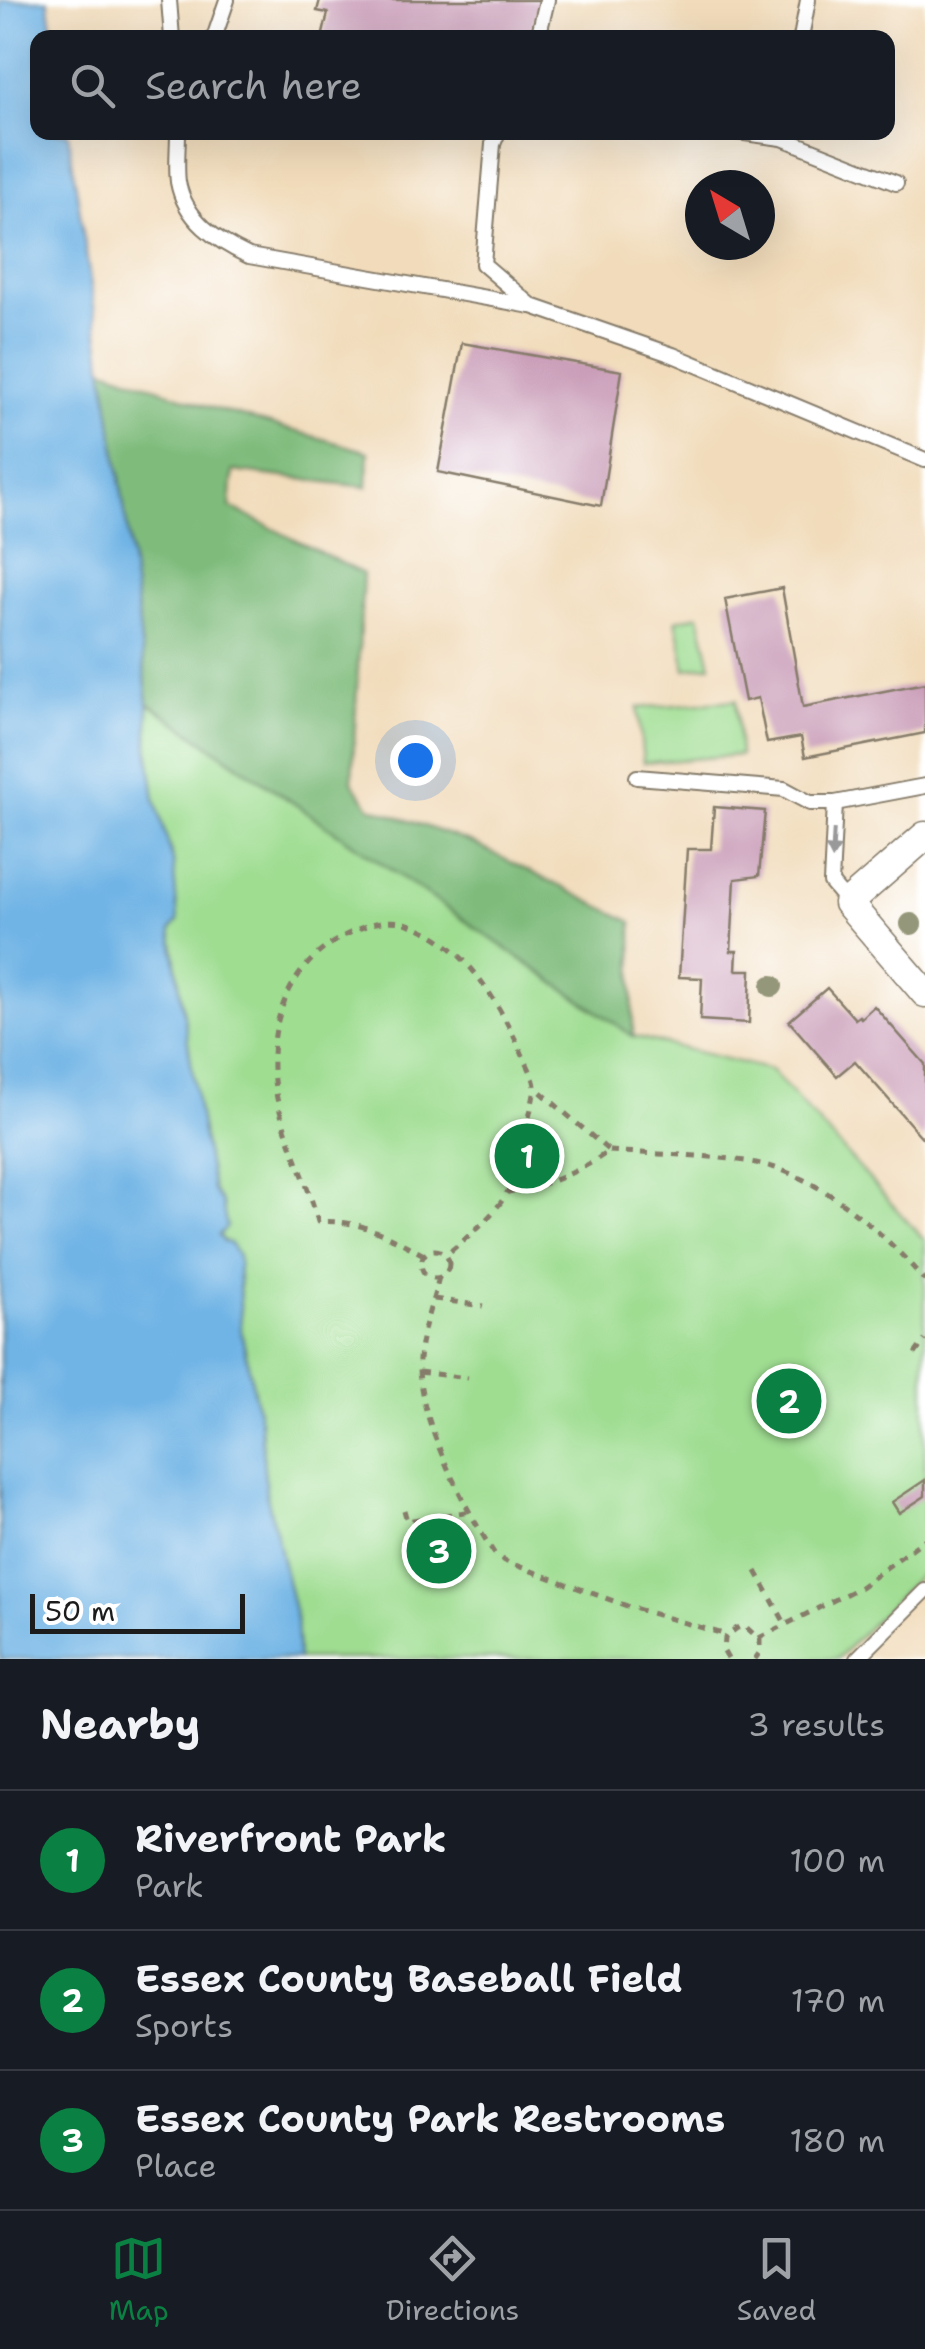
<!DOCTYPE html>
<style>
body{margin:0;font-family:"Shantell Sans",sans-serif;background:#20242c;color:#f1f3f6}
.compass{position:absolute;left:685px;top:170px;width:90px;height:90px;border-radius:50%;background:#171b24;box-shadow:0 10px 40px #0002;rotate:322deg}
.scale{position:absolute;left:30px;bottom:25px;width:215px;box-sizing:border-box;padding-left:10px;border:5px solid #1c1c1c;border-top:0;font-size:28px;line-height:35px;white-space:nowrap;color:#1c1c1c;-webkit-text-stroke:8px #fff;paint-order:stroke}
.you{position:absolute;left:415px;top:760px;width:35px;height:35px;margin:-25px;border:8px solid #fff;border-radius:50%;background:#1a73e8;box-shadow:0 0 0 15px #1a73e833}
.badge{display:grid;place-items:center;width:65px;height:65px;border-radius:50%;background:#0b8043;color:#fff;font-size:32px;font-weight:700}
.pin{position:absolute;translate:-50% -50%;border:5px solid #fff;box-shadow:0 2px 10px #0006}
.list{margin:0;padding:0;list-style:none}
h2{display:flex;justify-content:space-between;align-items:center;height:130px;margin:0;padding:0 40px;font-size:42px}
h2 small{font-size:32px;font-weight:400;color:#9ea1a6}
.list li{display:grid;grid-template-columns:65px 1fr auto;gap:30px;align-items:center;box-sizing:border-box;height:140px;padding:0 40px;border-top:2px solid #363941}
.list b{display:block;font-size:38px;white-space:nowrap}
.list p{margin:0;font-size:32px;white-space:nowrap;color:#9ea1a6}
.list em{font-size:32px;font-style:normal;color:#9ea1a6}
.icon{flex:none;width:55px;height:55px;fill:none;stroke:currentColor;stroke-width:2;stroke-linecap:round;stroke-linejoin:round}
.map{position:relative;flex:none;width:925px;height:1659px;overflow:hidden}
.search{position:absolute;background:#171b24;box-shadow:0 10px 40px #0002;left:30px;right:30px;top:30px;height:110px;display:flex;align-items:center;gap:25px;box-sizing:border-box;padding:0 35px;border-radius:20px;color:#9ea1a6;font-size:38px}
.sheet{height:550px;background:#171b24}
nav{display:flex;justify-content:space-around;align-items:center;box-sizing:border-box;height:140px;border-top:2px solid #363941;background:#171b24;font-size:28px;color:#9ea1a6}
nav a{display:grid;justify-items:center;gap:5px}
nav .on{color:#0b8043}
.map>svg:first-child{display:block}
</style>
<div class="map">
<svg width="925" height="1659" viewBox="0 0 925 1659">
<rect width="100%" height="100%" fill="#fff"/>
<filter id="ink" filterUnits="userSpaceOnUse"><feTurbulence type="fractalNoise" baseFrequency=".01" numOctaves="2"/><feDisplacementMap in="SourceGraphic" scale="20" xChannelSelector="R" yChannelSelector="G"/><feConvolveMatrix kernelMatrix="1 2 1 2 8 2 1 2 1" color-interpolation-filters="sRGB"/></filter>
<filter id="wash" filterUnits="userSpaceOnUse"><feTurbulence type="fractalNoise" baseFrequency=".0048" numOctaves="4" result="noise"/><feDisplacementMap in="SourceGraphic" scale="40" xChannelSelector="R" yChannelSelector="G"/><feGaussianBlur stdDeviation="2.25" result="paint"/><feColorMatrix in="noise" values="0 0 0 0 0 0 0 0 0 0 0 0 0 0 0 0 0 1.4 0 .05"/><feComposite in="paint" operator="in"/></filter>
<g filter="url(#wash)">
<rect width="100%" height="100%" fill="#f1dbba"/>
<!-- green -->
<g fill="#9fdd91" stroke="#5e7c56" stroke-width="2.5">
<path d="M 699,615 L 711,665 L 686,669 L 676,620 Z"/>
<path d="M 736,700 L 740,755 L 643,763 L 638,708 Z"/>
<path d="M 148,703 L 633,1036 L 771,1070 L 925,1241 L 925,1570 L 837,1659 L 298,1659 L 296,1619 L 266,1492 L 260,1420 L 241,1331 L 238,1256 L 219,1235 L 222,1203 L 213,1190 L 200,1121 L 171,930 L 173,860 L 155,800 L 148,747 Z"/>
</g>
<!-- forest -->
<path fill="#7fbc7b" stroke="#4e6c4c" stroke-width="2.5" d="M 103,368 L 206,406 L 369,452 L 367,487 L 233,471 L 230,507 L 363,574 L 352,782 L 370,807 L 472,843 L 632,922 L 633,1036 L 148,703 L 128,533 Z"/>
<!-- water -->
<path fill="#6fb4e5" stroke="#466880" stroke-width="2.5" d="M 0,0 L 48,0 L 54,37 L 38,38 L 38,132 L 68,133 L 128,533 L 148,703 L 148,747 L 155,799 L 173,860 L 178,921 L 171,930 L 200,1121 L 213,1190 L 222,1203 L 227,1227 L 219,1235 L 224,1242 L 230,1243 L 238,1256 L 241,1331 L 260,1420 L 266,1492 L 296,1619 L 298,1659 L 0,1659 Z"/>
<g id="blocks">
<!-- building -->
<g fill="#c99cb7">
<path d="M 320,0 L 540,0 L 530,38 L 322,38 L 328,13 L 317,11 Z"/>
<path d="M 462,343 L 622,371 L 601,506 L 438,472 Z"/>
<path d="M 782,588 L 803,707 L 925,683 L 925,733 L 805,757 L 801,737 L 767,743 L 758,698 L 745,701 L 725,599 Z"/>
<path d="M 714,807 L 765,811 L 759,876 L 735,879 L 731,951 L 737,951 L 736,970 L 751,970 L 749,1023 L 700,1020 L 702,978 L 679,977 L 687,849 L 711,849 Z"/>
<path d="M 827,988 L 855,1019 L 859,1016 L 861,1018 L 874,1006 L 925,1064 L 925,1141 L 855,1061 L 837,1076 L 789,1021 Z"/>
<path d="M 925,1480 L 925,1496 L 899,1513 L 892,1502 Z"/>
<path d="M 462,1531 L 466,1563 L 416,1571 L 412,1538 Z"/>
</g>
</g>
</g>
<g filter="url(#ink)">
<use href="#blocks" fill-opacity="0" stroke="#867c6b" stroke-width="2.5"/>
<g fill="none" stroke-linecap="round" stroke-linejoin="round">
<defs>
<g id="lane">
<path d="M 169,0 L 172,38"/>
<path d="M 214,38 L 227,0"/>
<path d="M 538,38 L 547,0"/>
<path d="M 801,38 L 808,0"/>
<path d="M 178,132 C 178,148 176,166 178,182 C 185,220 217,241 249,256 L 531,306"/>
<path d="M 498,132 L 493,144 L 483,264 L 532,306 L 673,355 L 925,460"/>
<path d="M 737,132 L 782,138 L 896,183"/>
<path d="M 637,777 L 784,789 L 810,803 L 835,803"/>
<path d="M 848,903 L 831,883 L 835,803 L 925,786"/>
<path d="M 857,1659 L 925,1591"/>
</g>
<path id="street" d="M 925,836 L 848,903 L 925,993"/>
</defs>
<!-- lane casing -->
<use href="#lane" stroke="#867c6b" stroke-width="18"/>
<!-- street casing -->
<use href="#street" stroke="#867c6b" stroke-width="31"/>
<!-- path -->
<g stroke="#867c6b" stroke-width="5" stroke-dasharray="8 8" stroke-linecap="butt">
<path d="M 609,1151 C 658,1155 709,1154 756,1163 C 820,1175 885,1233 925,1281"/>
<path d="M 508,1192 C 546,1186 578,1173 609,1151 L 535,1087"/>
<circle cx="435" cy="1264" r="14"/>
<path d="M 424,1255 C 391,1237 357,1218 318,1222 C 305,1170 276,1124 273,1069 C 271,1010 296,958 350,933 C 367,924 389,917 408,924 C 465,942 497,1001 521,1051 C 525,1061 534,1076 535,1086 C 535,1097 515,1178 509,1189 C 496,1215 468,1236 446,1255"/>
<path d="M 439,1277 C 432,1305 421,1332 419,1360 C 416,1415 464,1507 494,1553 L 504,1561 L 630,1607 L 727,1635"/>
<path d="M 434,1299 L 483,1306"/>
<path d="M 915,1354 L 925,1340"/>
<path d="M 419,1372 L 468,1378"/>
<path d="M 404,1510 L 407,1521 L 471,1511"/>
<path d="M 756,1571 L 786,1625"/>
<path d="M 759,1638 L 860,1587 L 925,1539"/>
<path d="M 728,1659 L 724,1652 L 725,1638 L 737,1628 L 746,1627 L 760,1640 L 760,1652 L 755,1659"/>
</g>
<!-- lane -->
<use href="#lane" stroke="#fff" stroke-width="14"/>
<!-- street -->
<use href="#street" stroke="#fff" stroke-width="28"/>
</g>
<!-- trees -->
<g fill="#95977a">
<circle cx="911" cy="924" r="11"/>
<circle cx="772" cy="986" r="11"/>
</g>
<!-- one-way arrows -->
<defs><path id="oneway-solid" d="M-6-.8H1V-3.2L6.5 0L1 3.2V.8H-6Z" transform="scale(2.5)"/></defs>
<use fill="#999" href="#oneway-solid" transform="translate(833 844) rotate(93)"/>
</g>
</svg>
<svg class="compass" viewBox="-18 -18 36 36"><path d="M0-13l5 13h-10z" fill="#e53935"/><path d="M0 13l5-13h-10z" fill="#9ea1a6"/></svg>
<div class="scale">50 m</div>
<div class="you"></div>
<div class="pin badge" style="left:527px;top:1156px">1</div>
<div class="pin badge" style="left:789px;top:1401px">2</div>
<div class="pin badge" style="left:439px;top:1551px">3</div>
<div class="search"><svg class="icon" aria-label="search" viewBox="0 0 24 24"><circle cx="10" cy="10" r="6"/><path d="M15 15l6 6"/></svg>Search here</div>
</div>
<section class="sheet">
<h2>Nearby<small>3 results</small></h2>
<ul class="list">
<li><span class="badge">1</span><div><b>Riverfront Park</b><p>Park</p></div><em>100 m</em></li>
<li><span class="badge">2</span><div><b>Essex County Baseball Field</b><p>Sports</p></div><em>170 m</em></li>
<li><span class="badge">3</span><div><b>Essex County Park Restrooms</b><p>Place</p></div><em>180 m</em></li>
</ul>
</section>
<nav>
<a class="on"><svg class="icon" aria-label="map" viewBox="0 0 24 24"><path d="M3 6l6-2 6 2 6-2v14l-6 2-6-2-6 2zM9 4v14M15 6v14"/></svg>Map</a>
<a><svg class="icon" aria-label="directions" viewBox="0 0 24 24"><path d="M12 3l9 9-9 9-9-9zM9 14v-3h6M13 9l2 2-2 2"/></svg>Directions</a>
<a><svg class="icon" aria-label="saved" viewBox="0 0 24 24"><path d="M7 4h10v16l-5-4-5 4z"/></svg>Saved</a>
</nav>
